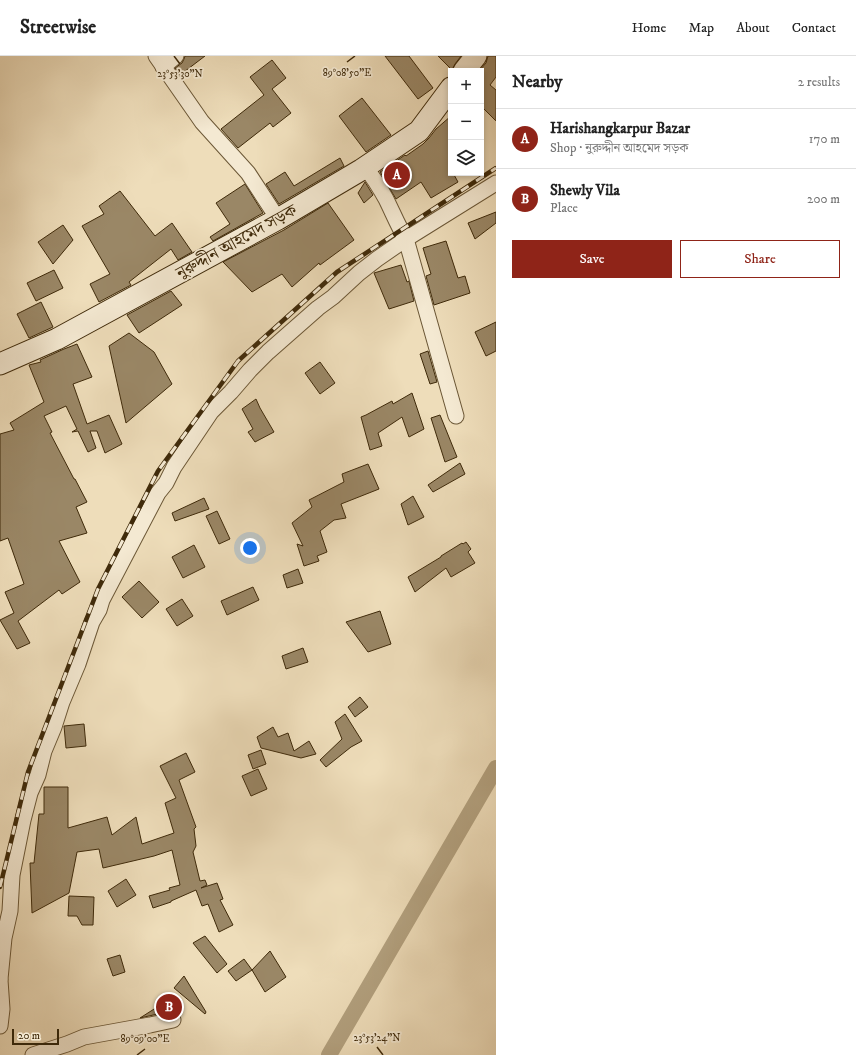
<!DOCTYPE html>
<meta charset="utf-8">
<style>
body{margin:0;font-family:"IM FELL DW Pica","Noto Serif Bengali",serif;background:#f6f6f6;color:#222}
.controls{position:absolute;right:12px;top:12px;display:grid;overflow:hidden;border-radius:0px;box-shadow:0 2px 6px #0003}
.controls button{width:36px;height:36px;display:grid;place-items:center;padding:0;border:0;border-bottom:1px solid #e0e0e0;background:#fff;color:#222;font:20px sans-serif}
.scale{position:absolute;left:12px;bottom:10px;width:47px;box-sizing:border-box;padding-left:4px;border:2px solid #3f2a0a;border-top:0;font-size:11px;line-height:14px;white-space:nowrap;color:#3f2a0a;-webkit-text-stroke:3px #f4e9d2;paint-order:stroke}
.you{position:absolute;left:250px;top:492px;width:14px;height:14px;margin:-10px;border:3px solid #fff;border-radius:50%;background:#1a73e8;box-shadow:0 0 0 6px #1a73e833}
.badge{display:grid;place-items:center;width:26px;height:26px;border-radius:50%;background:#8f2418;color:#fff;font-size:13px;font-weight:700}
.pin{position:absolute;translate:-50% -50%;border:2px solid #fff;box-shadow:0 1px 4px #0006}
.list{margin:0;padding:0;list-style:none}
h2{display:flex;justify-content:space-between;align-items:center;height:52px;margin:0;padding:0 16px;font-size:17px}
h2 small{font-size:13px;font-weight:400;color:#767676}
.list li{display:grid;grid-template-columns:26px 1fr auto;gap:12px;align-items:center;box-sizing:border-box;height:60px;padding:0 16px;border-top:1px solid #e0e0e0}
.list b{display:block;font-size:15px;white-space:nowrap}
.list p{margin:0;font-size:13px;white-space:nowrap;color:#767676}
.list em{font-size:13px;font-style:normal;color:#767676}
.actions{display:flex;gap:8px;padding:12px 16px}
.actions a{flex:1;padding:9px 0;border:1px solid #8f2418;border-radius:0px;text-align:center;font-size:14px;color:#8f2418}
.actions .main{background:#8f2418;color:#fff}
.icon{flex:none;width:22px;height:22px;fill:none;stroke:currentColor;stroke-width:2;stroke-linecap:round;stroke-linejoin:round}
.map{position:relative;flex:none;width:496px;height:999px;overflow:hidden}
header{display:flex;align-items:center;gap:24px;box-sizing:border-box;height:56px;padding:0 20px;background:#fff;border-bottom:1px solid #e0e0e0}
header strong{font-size:19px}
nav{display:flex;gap:22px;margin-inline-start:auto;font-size:14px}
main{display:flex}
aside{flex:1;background:#fff}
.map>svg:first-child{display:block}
</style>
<header>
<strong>Streetwise</strong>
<nav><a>Home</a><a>Map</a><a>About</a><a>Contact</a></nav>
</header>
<main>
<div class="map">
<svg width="496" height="999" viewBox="0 0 496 999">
<rect width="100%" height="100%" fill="#eeddba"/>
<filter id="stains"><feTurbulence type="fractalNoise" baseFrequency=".005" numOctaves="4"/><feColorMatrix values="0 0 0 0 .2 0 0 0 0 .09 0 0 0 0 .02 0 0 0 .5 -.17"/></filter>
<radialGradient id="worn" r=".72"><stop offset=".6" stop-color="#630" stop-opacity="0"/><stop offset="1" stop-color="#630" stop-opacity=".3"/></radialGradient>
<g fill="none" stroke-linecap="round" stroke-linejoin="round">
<!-- canal -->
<path stroke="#b2a07e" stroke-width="16" d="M 329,999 L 496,712"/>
</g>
<!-- building -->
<g fill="#9a8766" stroke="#3f2a0a">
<path d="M 185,0 L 205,0 L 180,19 L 175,12 L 182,7 L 184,3 Z"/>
<path d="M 385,0 L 409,0 L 433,32 L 418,43 Z"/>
<path d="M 438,0 L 461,0 L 455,8 L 452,14 Z"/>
<path d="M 488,0 L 496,0 L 496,21 L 490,29 L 496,34 L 496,65 L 481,50 L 481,15 L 479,15 L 486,7 Z"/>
<path d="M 272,4 L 286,22 L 272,33 L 291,57 L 273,71 L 270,67 L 238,92 L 221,73 L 264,39 L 250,21 Z"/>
<path d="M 362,42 L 391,79 L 366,96 L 339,60 Z"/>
<path d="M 451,60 L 451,117 L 453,117 L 458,126 L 431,142 L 421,126 L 396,143 L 380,116 L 405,99 L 406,100 L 423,88 L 429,82 L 436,73 Z"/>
<path d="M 340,102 L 344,110 L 279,148 L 266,128 L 285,116 L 294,130 Z"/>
<path d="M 365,126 L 373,139 L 364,147 L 358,137 Z"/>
<path d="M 245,128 L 263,157 L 213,185 L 210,181 L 230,168 L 216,147 Z"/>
<path d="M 120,135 L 155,180 L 172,167 L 192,196 L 178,204 L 171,193 L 129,226 L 131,229 L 99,246 L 90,228 L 110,218 L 82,170 L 104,158 L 99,150 Z"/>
<path d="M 328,147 L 354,184 L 320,209 L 319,207 L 292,231 L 282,218 L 252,236 L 223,206 L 284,174 Z"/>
<path d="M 496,156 L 496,167 L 475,183 L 468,167 Z"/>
<path d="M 63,169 L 73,184 L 53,208 L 38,186 Z"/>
<path d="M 446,185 L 458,222 L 465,220 L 470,237 L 434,249 L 426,220 L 431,218 L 423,192 Z"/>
<path d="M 401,209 L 407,226 L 409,225 L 414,245 L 389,253 L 374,217 Z"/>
<path d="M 54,214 L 63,232 L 36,245 L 27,227 Z"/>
<path d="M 171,235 L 182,249 L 139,277 L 127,259 Z"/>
<path d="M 41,246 L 53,271 L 29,282 L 17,258 Z"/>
<path d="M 496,266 L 496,295 L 486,300 L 475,276 Z"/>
<path d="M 129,277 L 154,296 L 172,328 L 126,367 L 109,290 Z"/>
<path d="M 77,288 L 92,321 L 73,328 L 87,368 L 109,359 L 122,388 L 105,397 L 97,375 L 90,375 L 96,392 L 88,396 L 78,375 L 72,376 L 77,373 L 66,350 L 44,360 L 52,376 L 50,377 L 74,423 L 75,423 L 87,446 L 76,451 L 87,477 L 59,485 L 80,526 L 62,538 L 59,534 L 18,565 L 30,587 L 17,593 L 0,564 L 14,557 L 5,536 L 24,528 L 8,482 L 0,485 L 0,378 L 14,374 L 10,367 L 44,346 L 29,309 L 41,306 L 40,304 L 64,293 Z"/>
<path d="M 428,295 L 437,326 L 430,328 L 420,298 Z"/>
<path d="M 320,306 L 335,327 L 320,338 L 305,317 Z"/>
<path d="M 412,337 L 424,373 L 409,381 L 402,361 L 378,377 L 382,390 L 370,394 L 361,361 L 366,359 L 392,345 L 393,348 Z"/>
<path d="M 256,343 L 260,352 L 274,376 L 255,386 L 248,376 L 253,373 L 242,353 Z"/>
<path d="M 440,359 L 457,401 L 445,406 L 431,362 Z"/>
<path d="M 460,407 L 465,418 L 433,436 L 428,429 Z"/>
<path d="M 368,408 L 379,433 L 341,448 L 346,462 L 334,464 L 320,475 L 327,496 L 317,500 L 319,505 L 304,510 L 297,488 L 303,490 L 292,467 L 312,451 L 309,444 L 344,426 L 342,418 Z"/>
<path d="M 413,440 L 424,461 L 408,469 L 401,448 Z"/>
<path d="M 204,442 L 209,453 L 175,465 L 172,457 Z"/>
<path d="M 217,455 L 230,483 L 219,488 L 206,460 Z"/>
<path d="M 466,486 L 471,493 L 468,496 L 475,507 L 451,521 L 446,512 L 415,536 L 408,521 L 441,501 L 441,500 L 462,487 L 463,488 Z"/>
<path d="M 194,489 L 205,511 L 183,522 L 172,501 Z"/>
<path d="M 298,513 L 303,527 L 287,532 L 283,519 Z"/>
<path d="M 139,525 L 159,546 L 142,562 L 122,541 Z"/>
<path d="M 253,531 L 259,544 L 227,559 L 221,545 Z"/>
<path d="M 182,543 L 193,560 L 177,570 L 166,553 Z"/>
<path d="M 380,555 L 391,588 L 368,596 L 346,566 Z"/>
<path d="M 303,592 L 308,606 L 286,613 L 282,600 Z"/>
<path d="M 360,641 L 368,651 L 355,661 L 348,651 Z"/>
<path d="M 345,658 L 362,685 L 351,691 L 326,711 L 320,704 L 342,683 L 335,666 Z"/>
<path d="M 84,668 L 86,690 L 66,692 L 64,670 Z"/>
<path d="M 273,671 L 278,681 L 288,677 L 294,695 L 309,685 L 316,698 L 301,702 L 261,692 L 257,681 Z"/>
<path d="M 261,694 L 266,708 L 253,713 L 248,699 Z"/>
<path d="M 186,697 L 195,716 L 179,724 L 196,771 L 194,773 L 196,790 L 193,796 L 200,825 L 205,824 L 207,829 L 201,832 L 217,827 L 223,843 L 220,844 L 233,869 L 219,876 L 208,848 L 202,850 L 196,834 L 171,845 L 171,846 L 153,852 L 149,840 L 170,834 L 169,832 L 180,829 L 172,794 L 154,800 L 103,812 L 99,793 L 77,796 L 69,837 L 32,857 L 30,807 L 34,807 L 39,758 L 44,758 L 44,731 L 68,731 L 68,772 L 107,761 L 112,779 L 136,761 L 142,788 L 174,777 L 165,747 L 176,742 L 160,710 Z"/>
<path d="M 258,713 L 267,733 L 251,740 L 242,720 Z"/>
<path d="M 126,823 L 136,839 L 117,851 L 108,835 Z"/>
<path d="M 69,840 L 94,841 L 93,869 L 82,869 L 77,860 L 68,860 Z"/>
<path d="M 205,880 L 227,908 L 217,917 L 193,887 Z"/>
<path d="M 270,895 L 286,921 L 265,936 L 252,914 Z"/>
<path d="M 120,899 L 125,916 L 113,920 L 107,903 Z"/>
<path d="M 244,903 L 252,914 L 236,925 L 228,915 Z"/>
<path d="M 184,920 L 206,956 L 205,958 L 174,932 Z"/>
<path d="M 173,941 L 180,953 L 176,956 L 171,955 L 140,962 Z"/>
</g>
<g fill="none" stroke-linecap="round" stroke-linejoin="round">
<defs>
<g id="minor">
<path d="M 156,0 L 202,66 L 248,117 L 278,163"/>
<path d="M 163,11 L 176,0"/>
<path d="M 365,111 C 373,121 380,132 386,143 C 393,157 398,170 406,183 L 456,360"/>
<path d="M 0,923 L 4,882 L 10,855 L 12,819 L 23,764 L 30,737 L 38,719 L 44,695 L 54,671 L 62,646 L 78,608 L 92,566 L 99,554 L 102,544 L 158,437 L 166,427 L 174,411 L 211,356 L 231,336 L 250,314 L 268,296 L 318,252 L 333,241 L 359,217 L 377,203 L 406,183 L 496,127"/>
<path d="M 0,924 L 2,953 L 0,970"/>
<path d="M 33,999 L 67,988 L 84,981 L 150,969 L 173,964"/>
</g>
<g id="secondary">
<path d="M 464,15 L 476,0"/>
<path d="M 0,308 L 57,283 L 278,163 L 361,114 L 419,75 L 451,32"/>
</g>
</defs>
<!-- minor casing -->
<use href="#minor" stroke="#6b5736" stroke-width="17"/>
<!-- secondary casing -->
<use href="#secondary" stroke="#3f2a0a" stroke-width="23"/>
<!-- minor -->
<use href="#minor" stroke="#f4e9d2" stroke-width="15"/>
<!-- secondary -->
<use href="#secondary" stroke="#f4e9d2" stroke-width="21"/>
<defs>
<path id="rail" d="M 0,831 L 28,716 L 98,533 L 158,415 L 238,305 L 337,216 L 496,112"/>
</defs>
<!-- rail casing -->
<use href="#rail" stroke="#3f2a0a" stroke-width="4.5"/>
<!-- rail -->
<use href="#rail" stroke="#f4e9d2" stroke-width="3" stroke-dasharray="9" stroke-linecap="butt"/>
</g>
<!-- ticks -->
<path fill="none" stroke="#3f2a0a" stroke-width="1.5" d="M 174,0 L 180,8M 347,6 L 355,0M 377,991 L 383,999M 137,999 L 145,993"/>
<g text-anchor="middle" stroke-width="3.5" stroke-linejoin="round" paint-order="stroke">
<!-- street labels -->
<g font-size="17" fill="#3f2a0a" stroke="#f4e9d2">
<text transform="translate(236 185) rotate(-29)" y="6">নুরুদ্দীন আহমেদ সড়ক</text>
</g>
</g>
<g font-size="10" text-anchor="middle" fill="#3f2a0a" stroke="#f4e9d2" stroke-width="3.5" stroke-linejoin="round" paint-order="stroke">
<text x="347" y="20">89°08'50"E</text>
<text x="180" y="21">23°53'30"N</text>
<text x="377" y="985">23°53'24"N</text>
<text x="145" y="986">89°09'00"E</text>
</g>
<rect width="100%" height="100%" filter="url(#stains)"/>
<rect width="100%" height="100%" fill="url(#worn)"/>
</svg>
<div class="controls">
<button>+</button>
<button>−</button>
<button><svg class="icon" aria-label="layers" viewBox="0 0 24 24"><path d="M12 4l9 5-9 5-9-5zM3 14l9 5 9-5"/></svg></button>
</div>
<div class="scale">20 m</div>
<div class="you"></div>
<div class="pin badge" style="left:397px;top:119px">A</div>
<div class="pin badge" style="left:169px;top:951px">B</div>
</div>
<aside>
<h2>Nearby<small>2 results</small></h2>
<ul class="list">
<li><span class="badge">A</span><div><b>Harishangkarpur Bazar</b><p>Shop · নুরুদ্দীন আহমেদ সড়ক</p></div><em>170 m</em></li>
<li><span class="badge">B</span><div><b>Shewly Vila</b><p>Place</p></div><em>200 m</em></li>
</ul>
<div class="actions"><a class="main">Save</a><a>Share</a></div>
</aside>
</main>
